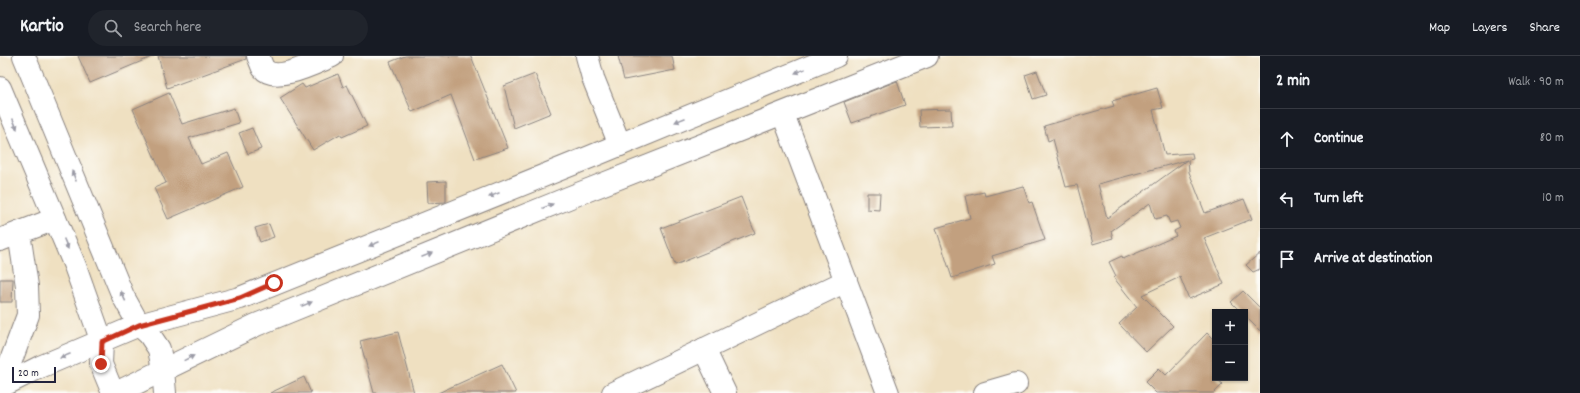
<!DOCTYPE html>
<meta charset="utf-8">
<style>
body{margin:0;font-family:Dekko,sans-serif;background:#20242c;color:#f1f3f6}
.controls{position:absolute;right:12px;bottom:12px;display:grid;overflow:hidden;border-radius:0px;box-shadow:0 1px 3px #0004}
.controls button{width:36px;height:36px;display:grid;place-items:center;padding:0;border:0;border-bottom:1px solid #363941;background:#171b24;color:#f1f3f6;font:20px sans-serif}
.scale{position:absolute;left:12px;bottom:10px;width:44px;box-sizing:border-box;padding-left:4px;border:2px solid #22223b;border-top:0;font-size:11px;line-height:14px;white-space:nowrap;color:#22223b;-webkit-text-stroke:3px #fdfcf7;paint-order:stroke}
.stop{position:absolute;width:12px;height:12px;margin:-9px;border:3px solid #c8321e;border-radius:50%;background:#fff}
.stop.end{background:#c8321e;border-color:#fff;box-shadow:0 1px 4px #0008}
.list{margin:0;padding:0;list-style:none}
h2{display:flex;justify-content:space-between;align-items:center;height:52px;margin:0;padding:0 16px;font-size:17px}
h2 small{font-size:13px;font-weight:400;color:#9ea1a6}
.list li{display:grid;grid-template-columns:26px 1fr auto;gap:12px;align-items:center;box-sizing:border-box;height:60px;padding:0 16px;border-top:1px solid #363941}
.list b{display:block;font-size:15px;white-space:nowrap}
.list em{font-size:13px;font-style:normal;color:#9ea1a6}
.icon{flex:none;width:22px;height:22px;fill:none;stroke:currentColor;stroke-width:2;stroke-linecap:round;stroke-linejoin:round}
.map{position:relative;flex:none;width:1260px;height:337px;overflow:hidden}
header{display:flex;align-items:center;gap:24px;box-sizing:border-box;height:56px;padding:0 20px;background:#171b24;border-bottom:1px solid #363941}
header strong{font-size:19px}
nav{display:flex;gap:22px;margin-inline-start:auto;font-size:14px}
.search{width:280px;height:36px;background:#20242c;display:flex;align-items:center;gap:10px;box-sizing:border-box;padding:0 14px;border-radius:22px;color:#9ea1a6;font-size:15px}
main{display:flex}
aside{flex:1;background:#171b24}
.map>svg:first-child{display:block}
</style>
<header>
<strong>Kartio</strong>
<div class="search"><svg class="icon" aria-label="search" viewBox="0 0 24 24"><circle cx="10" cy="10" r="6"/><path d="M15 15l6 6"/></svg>Search here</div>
<nav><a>Map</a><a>Layers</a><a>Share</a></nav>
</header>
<main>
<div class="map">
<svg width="1260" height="337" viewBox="0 0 1260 337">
<rect width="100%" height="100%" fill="#fdfcf7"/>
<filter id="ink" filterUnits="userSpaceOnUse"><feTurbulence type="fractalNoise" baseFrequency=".025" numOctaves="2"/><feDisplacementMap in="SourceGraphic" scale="8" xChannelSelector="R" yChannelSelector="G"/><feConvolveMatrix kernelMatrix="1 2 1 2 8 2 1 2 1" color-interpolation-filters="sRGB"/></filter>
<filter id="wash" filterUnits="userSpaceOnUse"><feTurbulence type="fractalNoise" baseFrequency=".012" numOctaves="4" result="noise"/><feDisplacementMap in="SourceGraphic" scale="16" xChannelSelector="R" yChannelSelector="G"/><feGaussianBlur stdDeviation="0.9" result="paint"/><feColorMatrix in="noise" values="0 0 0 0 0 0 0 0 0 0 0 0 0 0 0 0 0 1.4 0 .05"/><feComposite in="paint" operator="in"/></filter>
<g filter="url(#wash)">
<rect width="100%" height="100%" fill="#efe0c1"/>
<g id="blocks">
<!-- building -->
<g fill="#c2a07f" fill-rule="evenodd">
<path d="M 78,0 L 154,0 L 90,27 Z"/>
<path d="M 158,0 L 246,0 L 246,3 L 167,32 Z"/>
<path d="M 405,0 L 471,0 L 508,92 L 475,103 L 451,39 L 412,56 L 390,6 Z"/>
<path d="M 618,0 L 672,0 L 675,14 L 624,24 Z"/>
<path d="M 1037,15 L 1046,39 L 1033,43 L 1025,19 Z"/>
<path d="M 338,18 L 343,31 L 347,29 L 367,70 L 342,81 L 340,78 L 313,94 L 280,42 L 302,28 L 305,32 Z"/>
<path d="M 535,18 L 551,57 L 514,72 L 504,30 Z"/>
<path d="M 897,25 L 905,49 L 852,67 L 844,46 Z"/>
<path d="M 1157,32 L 1163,52 L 1153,54 L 1165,99 L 1192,97 L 1193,103 L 1188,104 L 1189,116 L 1205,157 L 1244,143 L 1252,163 L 1204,182 L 1224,228 L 1189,243 L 1180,221 L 1142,239 L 1173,270 L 1146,296 L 1119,268 L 1137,251 L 1114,222 L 1116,220 L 1109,206 L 1122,200 L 1123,203 L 1176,180 L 1174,175 L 1180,172 L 1177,165 L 1170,167 L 1167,160 L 1155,163 L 1150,147 L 1111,175 L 1113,182 L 1093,188 L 1077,129 L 1066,131 L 1053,83 L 1048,85 L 1044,70 L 1114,50 L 1112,45 ZM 1187,104 L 1107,162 L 1098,128 Z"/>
<path d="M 169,37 L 182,68 L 234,52 L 239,67 L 189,82 L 201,108 L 228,97 L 243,131 L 168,163 L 154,132 L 166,127 L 133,53 Z"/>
<path d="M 951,53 L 952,70 L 920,71 L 919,54 Z"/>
<path d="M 252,72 L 261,93 L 248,98 L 239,77 Z"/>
<path d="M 446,125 L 446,146 L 428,147 L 427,126 Z"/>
<path d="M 1023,130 L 1029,147 L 1032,146 L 1045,184 L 992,200 L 995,208 L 952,222 L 936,172 L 970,162 L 965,140 L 984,136 L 985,140 Z"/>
<path d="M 867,137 L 880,137 L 879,154 L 867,153 Z"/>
<path d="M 741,141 L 755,177 L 675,209 L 661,172 Z"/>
<path d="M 269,168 L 274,181 L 260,186 L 255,172 Z"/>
<path d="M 1260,197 L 1260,213 L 1253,216 L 1246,209 Z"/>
<path d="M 0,223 L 13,223 L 12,246 L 0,246 Z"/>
<path d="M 1243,235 L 1260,252 L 1260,275 L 1245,260 L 1245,256 L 1241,256 L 1231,246 Z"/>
<path d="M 398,276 L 414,337 L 374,337 L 360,285 Z"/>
<path d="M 1207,277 L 1215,285 L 1215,322 L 1223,328 L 1214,337 L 1156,337 L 1145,326 L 1159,312 L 1166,319 Z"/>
<path d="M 502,308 L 516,337 L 438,337 Z"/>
<path d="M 304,321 L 311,337 L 270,337 Z"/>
</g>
</g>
</g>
<g filter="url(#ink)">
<use href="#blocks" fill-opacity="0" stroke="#88817e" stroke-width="1"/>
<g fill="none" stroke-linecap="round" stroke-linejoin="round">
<defs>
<g id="minor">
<path d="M 24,0 L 123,240 L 139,269 L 149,278 L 159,293 L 163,314 L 165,337"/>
<path d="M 258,0 C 260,4 261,8 263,12 C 275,28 317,6 332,0"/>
<path d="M 587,0 L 593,22 L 620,89"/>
<path d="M 0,32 L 75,210 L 102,286 L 101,308 L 113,337"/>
<path d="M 783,58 L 888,337"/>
<path d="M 0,184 L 55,163"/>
<path d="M 704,293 L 725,337"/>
<path d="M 0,331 L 40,311 L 139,269 L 240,242 L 590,101 L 836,0"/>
<path d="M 0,334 L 28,259 L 27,230 L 19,177"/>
<path d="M 116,337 L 256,269 L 568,142 L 927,0"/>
<path d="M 613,337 L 846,225"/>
<path d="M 985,337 L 1016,328"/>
</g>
</defs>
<!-- minor casing -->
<use href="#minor" stroke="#88817e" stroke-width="24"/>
<!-- minor -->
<use href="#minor" stroke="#fff" stroke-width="22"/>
</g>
<!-- one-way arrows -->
<defs><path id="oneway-solid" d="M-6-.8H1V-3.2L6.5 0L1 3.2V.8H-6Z"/></defs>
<g fill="#9c9ca7">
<use href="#oneway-solid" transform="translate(800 15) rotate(158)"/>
<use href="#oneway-solid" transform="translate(680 64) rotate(158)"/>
<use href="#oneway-solid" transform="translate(15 68) rotate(67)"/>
<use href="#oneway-solid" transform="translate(74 120) rotate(-112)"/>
<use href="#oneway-solid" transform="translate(494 139) rotate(158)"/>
<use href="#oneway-solid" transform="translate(548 150) rotate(-22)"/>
<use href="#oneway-solid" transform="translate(66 188) rotate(67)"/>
<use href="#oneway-solid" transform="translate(374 188) rotate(158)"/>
<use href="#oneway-solid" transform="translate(427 199) rotate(-22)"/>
<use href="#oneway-solid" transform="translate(123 240) rotate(-116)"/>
<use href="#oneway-solid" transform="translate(307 248) rotate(-22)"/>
<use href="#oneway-solid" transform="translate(65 300) rotate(158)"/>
<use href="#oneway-solid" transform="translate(189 302) rotate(-26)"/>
</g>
</g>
<g fill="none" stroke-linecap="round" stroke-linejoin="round" filter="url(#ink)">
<!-- route -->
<path stroke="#c8321e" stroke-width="5" d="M 101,308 L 102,286 L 139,269 L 240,242 L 274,227"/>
</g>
</svg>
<div class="controls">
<button>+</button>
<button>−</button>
</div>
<div class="scale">20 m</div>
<div class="stop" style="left:274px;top:227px"></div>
<div class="stop end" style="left:101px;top:308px"></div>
</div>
<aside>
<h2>2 min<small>Walk · 90 m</small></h2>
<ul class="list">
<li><svg class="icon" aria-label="ahead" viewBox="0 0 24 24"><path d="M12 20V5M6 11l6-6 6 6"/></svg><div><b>Continue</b></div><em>80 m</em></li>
<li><svg class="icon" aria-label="left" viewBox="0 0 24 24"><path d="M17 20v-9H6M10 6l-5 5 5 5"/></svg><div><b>Turn left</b></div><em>10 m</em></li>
<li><svg class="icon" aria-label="arrive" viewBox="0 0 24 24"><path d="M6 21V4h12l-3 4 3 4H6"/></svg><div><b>Arrive at destination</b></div></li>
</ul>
</aside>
</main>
